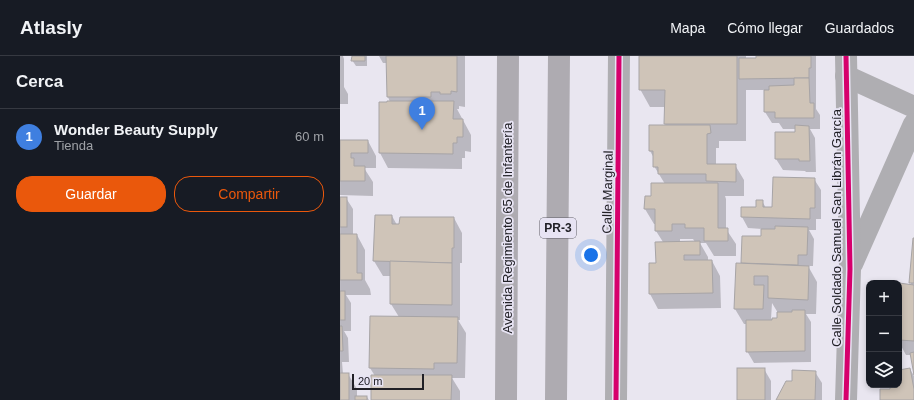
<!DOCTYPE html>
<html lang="es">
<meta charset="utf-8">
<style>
body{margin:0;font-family:Arial,sans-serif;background:#242831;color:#f1f3f6}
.controls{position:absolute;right:12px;bottom:12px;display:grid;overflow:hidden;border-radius:8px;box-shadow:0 2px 6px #0003}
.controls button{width:36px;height:36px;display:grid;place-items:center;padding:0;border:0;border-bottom:1px solid #363941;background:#171b24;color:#f1f3f6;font:20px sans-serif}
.scale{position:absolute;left:12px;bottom:10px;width:72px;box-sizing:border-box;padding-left:4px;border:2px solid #212026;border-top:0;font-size:11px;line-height:14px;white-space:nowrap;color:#212026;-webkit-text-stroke:3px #e7e3f3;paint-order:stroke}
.you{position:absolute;left:251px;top:199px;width:14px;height:14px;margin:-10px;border:3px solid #fff;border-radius:50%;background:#1a73e8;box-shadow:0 0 0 6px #1a73e833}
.badge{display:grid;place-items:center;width:26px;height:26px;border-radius:50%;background:#ea580c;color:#fff;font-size:13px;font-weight:700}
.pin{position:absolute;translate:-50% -33px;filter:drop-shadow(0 1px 2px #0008)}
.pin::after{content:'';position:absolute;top:21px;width:14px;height:12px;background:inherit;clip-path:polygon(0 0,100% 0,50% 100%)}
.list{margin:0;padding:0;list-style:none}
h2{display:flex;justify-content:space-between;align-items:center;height:52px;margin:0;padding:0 16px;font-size:17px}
h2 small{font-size:13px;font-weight:400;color:#9ea1a6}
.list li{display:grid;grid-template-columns:26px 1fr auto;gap:12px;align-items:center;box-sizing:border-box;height:56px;padding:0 16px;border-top:1px solid #363941}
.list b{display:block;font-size:15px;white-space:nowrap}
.list p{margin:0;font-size:13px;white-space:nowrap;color:#9ea1a6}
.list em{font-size:13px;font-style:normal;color:#9ea1a6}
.actions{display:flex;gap:8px;padding:12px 16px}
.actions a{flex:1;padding:9px 0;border:1px solid #ea580c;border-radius:16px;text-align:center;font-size:14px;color:#ea580c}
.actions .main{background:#ea580c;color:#fff}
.icon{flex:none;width:22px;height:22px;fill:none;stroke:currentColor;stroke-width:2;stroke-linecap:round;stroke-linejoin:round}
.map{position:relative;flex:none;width:574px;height:344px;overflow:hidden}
header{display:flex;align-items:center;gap:24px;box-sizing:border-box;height:56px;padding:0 20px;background:#171b24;border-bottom:1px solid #363941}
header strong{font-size:19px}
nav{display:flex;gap:22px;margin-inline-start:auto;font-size:14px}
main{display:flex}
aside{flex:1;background:#171b24}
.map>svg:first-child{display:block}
</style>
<header>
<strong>Atlasly</strong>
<nav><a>Mapa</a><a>Cómo llegar</a><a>Guardados</a></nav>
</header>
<main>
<aside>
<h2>Cerca<small></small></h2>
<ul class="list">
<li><span class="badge" style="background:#3f7fe0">1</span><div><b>Wonder Beauty Supply</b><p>Tienda</p></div><em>60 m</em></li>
</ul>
<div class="actions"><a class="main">Guardar</a><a>Compartir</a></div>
</aside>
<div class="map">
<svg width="574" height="344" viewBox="0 0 574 344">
<rect width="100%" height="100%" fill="#e9e6f0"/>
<!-- shadow -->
<g fill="#0003" fill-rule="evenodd">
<path d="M 0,0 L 3,0 L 4,3 L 4,31 L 8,38 L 8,48 L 0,48 Z"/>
<path d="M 13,0 L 27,0 L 27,10 L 16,10 L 12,4 Z"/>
<path d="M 39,0 L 125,0 L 125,51 L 119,50 L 119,53 L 117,53 L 131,79 L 131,96 L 125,95 L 125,102 L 122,102 L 122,113 L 48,112 L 40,97 L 40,47 L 50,46 L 48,41 L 47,7 L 43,7 Z"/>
<path d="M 300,0 L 406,0 L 406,3 L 417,3 L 417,0 L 476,0 L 476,53 L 480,59 L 480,73 L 470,73 L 475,82 L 476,116 L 466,116 L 465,115 L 443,114 L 436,103 L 456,77 L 456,73 L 443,73 L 439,67 L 432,67 L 425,56 L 425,34 L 406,34 L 406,85 L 379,85 L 379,92 L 376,92 L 376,109 L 395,109 L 404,124 L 404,140 L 385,140 L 386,143 L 386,173 L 396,188 L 396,200 L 374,200 L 366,187 L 360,187 L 368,201 L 368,205 L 372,205 L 380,220 L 381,252 L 318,253 L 310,238 L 323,186 L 316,175 L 316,168 L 314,168 L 305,153 L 312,141 L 325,128 L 314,110 L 314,102 L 310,95 L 326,70 L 325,68 L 325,51 L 310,51 L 300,33 ZM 340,183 L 353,183 L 355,186 L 340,186 Z"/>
<path d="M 0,85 L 28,85 L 36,100 L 36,112 L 24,112 L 33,126 L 33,140 L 0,139 Z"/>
<path d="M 474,123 L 481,134 L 481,163 L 476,163 L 476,174 L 469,174 L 474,183 L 473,210 L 468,210 L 477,226 L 476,258 L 466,258 L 471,266 L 471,306 L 414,307 L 407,295 L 407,268 L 404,268 L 395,253 L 403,208 L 402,207 L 422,181 L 422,173 L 408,172 L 402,161 L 402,152 L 416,152 L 422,145 L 426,152 L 433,152 ZM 432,247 L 438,257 L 438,263 L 431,263 Z"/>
<path d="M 0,142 L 6,142 L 13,153 L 13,179 L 17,179 L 25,194 L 25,224 L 30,233 L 31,239 L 6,239 L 11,247 L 11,275 L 4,275 L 8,282 L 9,306 L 2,306 L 3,318 L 8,318 L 17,333 L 17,341 L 27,341 L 29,344 L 0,344 Z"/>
<path d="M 52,160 L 57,169 L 114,162 L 122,177 L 122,207 L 120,207 L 120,264 L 118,264 L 126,277 L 125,322 L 112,322 L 120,335 L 120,344 L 32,344 L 35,320 L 30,312 L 59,261 L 51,248 L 51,220 L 43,220 L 34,205 Z"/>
<path d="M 574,184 L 574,313 L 571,299 L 566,299 L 559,286 L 559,228 L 572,230 L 570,226 Z"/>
<path d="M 424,313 L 431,325 L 431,344 L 398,344 Z"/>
<path d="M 570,313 L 574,320 L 574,344 L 541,344 L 551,334 L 551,329 L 559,329 L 559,315 Z"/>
<path d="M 475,316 L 482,327 L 482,344 L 437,344 L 453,326 Z"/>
</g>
<!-- building -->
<g fill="#cfc4b8" stroke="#a7a4a6">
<path d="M 12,0 L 25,0 L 25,5 L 11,5 Z"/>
<path d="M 46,0 L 117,0 L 117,36 L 111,35 L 111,38 L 100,38 L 100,36 L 91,36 L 91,41 L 47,41 Z"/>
<path d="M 299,0 L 397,0 L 397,68 L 324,68 L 325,34 L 299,34 Z"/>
<path d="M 416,0 L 471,0 L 471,12 L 469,12 L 469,22 L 399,23 L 399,2 L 416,2 Z"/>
<path d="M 454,22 L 469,22 L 470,47 L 474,47 L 474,62 L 435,62 L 435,56 L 424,56 L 424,34 L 429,34 L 429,30 L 454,29 Z"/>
<path d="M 47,45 L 114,45 L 113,63 L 123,63 L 123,81 L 117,81 L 117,87 L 113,87 L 113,98 L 39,97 L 39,46 L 47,46 Z"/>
<path d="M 309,69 L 370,69 L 371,77 L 367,78 L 367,108 L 396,108 L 396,126 L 366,125 L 366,118 L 318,118 L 318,111 L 313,111 L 313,95 L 309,95 Z"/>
<path d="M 455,69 L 469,70 L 470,105 L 459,105 L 459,103 L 435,103 L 435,76 L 455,76 Z"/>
<path d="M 0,84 L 28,84 L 28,97 L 11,97 L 11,102 L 14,102 L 14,110 L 25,110 L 25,125 L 0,125 Z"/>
<path d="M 433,121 L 475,122 L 475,152 L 470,152 L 470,163 L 401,161 L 401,151 L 416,151 L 416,144 L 423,144 L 423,151 L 432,151 Z"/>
<path d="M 311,127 L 378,127 L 378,172 L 388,172 L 388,185 L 364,185 L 364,172 L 345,172 L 345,168 L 332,168 L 332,175 L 315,175 L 315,153 L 304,153 L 305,140 L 311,140 Z"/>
<rect x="0" y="141" width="7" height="30"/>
<path d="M 35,159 L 52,159 L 52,168 L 59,168 L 60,161 L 114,161 L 114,192 L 112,192 L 112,207 L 33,205 Z"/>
<path d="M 435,170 L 468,171 L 467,199 L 458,199 L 458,209 L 401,207 L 402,180 L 421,180 L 421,173 L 435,173 Z"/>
<path d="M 0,178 L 17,178 L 17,217 L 22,217 L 22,224 L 0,224 Z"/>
<path d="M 573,182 L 574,182 L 574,227 L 569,227 Z"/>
<path d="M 360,185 L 360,199 L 344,199 L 344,204 L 372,204 L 373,237 L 309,238 L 309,207 L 316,207 L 315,186 Z"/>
<path d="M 50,205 L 112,207 L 112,249 L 50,248 Z"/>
<path d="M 396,207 L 469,210 L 468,244 L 428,242 L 428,220 L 414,220 L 414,229 L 424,229 L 423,253 L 394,253 Z"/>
<path d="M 559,227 L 574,229 L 574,285 L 559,284 Z"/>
<rect x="0" y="235" width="5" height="29"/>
<path d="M 452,254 L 465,254 L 465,295 L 406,296 L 406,264 L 432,264 L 432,262 L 437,262 L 437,256 L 452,256 Z"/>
<path d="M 30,260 L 118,261 L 117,307 L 94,307 L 94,313 L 29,312 Z"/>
<path d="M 0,270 L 2,270 L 3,295 L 0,295 Z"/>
<path d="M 574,296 L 574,319 L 570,297 Z"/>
<rect x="397" y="312" width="28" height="32"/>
<path d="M 570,312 L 574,333 L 574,344 L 540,344 L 540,333 L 550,333 L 550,329 L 559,329 L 559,314 Z"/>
<path d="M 452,314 L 476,315 L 475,344 L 436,344 L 446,325 L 452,325 Z"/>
<rect x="0" y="317" width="9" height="27"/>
<path d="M 31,319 L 112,319 L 111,344 L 31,344 Z"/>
<rect x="15" y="340" width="12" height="4"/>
</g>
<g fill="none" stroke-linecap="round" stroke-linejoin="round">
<!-- minor -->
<g stroke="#afaeb2" stroke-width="22">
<path d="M 506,20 L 574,51"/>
<path d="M 512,208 L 574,68"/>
<path d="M 276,344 L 279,0"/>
<path d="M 506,344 L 510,213 L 506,0"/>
</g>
<!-- highway -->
<g stroke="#aeabb1" stroke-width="22">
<path d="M 166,344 L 168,0"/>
<path d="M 216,344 L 219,0"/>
</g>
<defs>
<g id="cycleway">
<path d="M 276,344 L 279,0"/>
<path d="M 506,344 L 510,213 L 506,0"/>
</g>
</defs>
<!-- cycleway casing -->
<use href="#cycleway" stroke="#e7e3f3" stroke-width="8"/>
<!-- cycleway -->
<use href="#cycleway" stroke="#d6006c" stroke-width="5"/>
</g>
<g text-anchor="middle" stroke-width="3.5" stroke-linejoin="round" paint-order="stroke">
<!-- shield labels -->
<rect fill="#e7e3f3" stroke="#5c5a64" stroke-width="1" x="200" y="162" width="36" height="20" rx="3"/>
<g font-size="12" font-weight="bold" fill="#212026">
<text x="218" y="176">PR-3</text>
</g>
<!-- street labels -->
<g font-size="13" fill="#212026" stroke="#e7e3f3">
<text transform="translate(267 136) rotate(-89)" y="5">Calle Marginal</text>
<text transform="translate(167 172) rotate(-90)" y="5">Avenida Regimiento 65 de Infantería</text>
<text transform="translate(496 172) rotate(-90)" y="5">Calle Soldado Samuel San Librán García</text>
</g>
</g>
</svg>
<div class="controls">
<button>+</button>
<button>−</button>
<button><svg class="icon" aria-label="layers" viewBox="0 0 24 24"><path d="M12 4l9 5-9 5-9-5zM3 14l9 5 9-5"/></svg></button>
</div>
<div class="scale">20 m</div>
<div class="you"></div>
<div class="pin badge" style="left:82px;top:74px;background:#3f7fe0">1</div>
</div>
</main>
